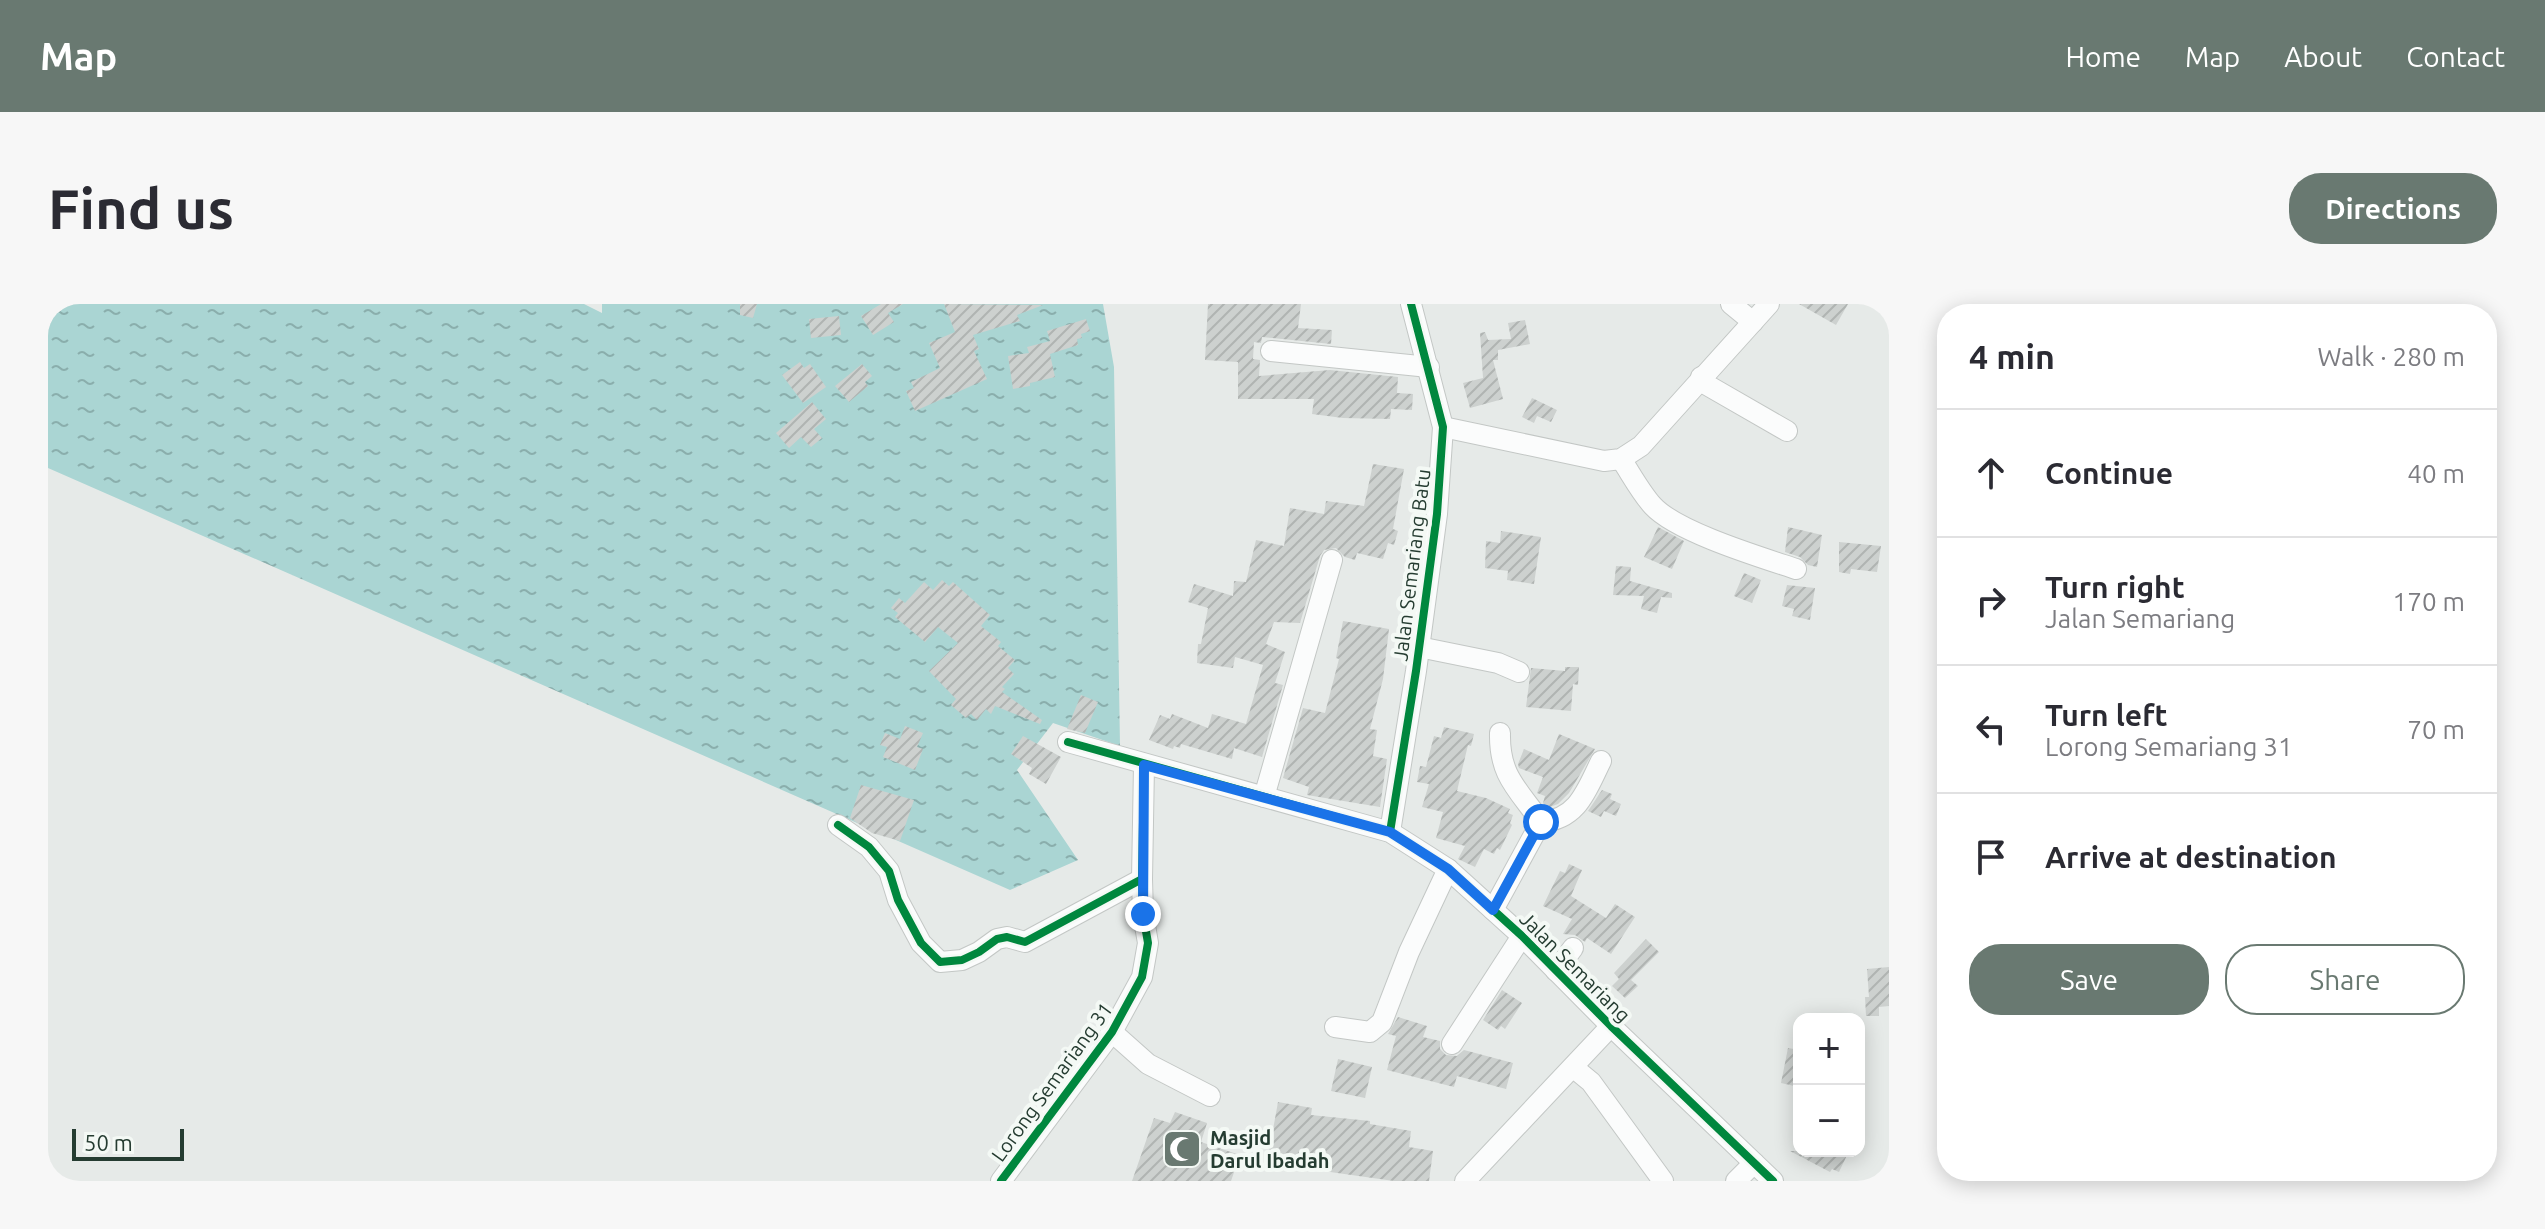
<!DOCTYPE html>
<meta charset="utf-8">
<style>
body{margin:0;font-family:Ubuntu,sans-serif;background:#f7f7f7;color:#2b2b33}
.controls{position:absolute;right:24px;bottom:24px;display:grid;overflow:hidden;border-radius:16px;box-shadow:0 4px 20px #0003}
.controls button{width:72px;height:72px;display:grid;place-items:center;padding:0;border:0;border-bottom:2px solid #e1e1e2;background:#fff;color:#2b2b33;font:40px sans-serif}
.scale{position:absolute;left:24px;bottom:20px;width:112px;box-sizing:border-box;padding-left:8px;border:4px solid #253c31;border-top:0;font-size:22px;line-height:28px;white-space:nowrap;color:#253c31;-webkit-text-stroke:6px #f4f9f5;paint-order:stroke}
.stop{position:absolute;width:24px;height:24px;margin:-18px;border:6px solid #1a73e8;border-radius:50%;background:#fff}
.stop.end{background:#1a73e8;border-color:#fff;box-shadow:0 2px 8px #0008}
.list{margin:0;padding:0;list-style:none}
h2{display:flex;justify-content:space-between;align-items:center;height:104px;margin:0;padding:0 32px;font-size:34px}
h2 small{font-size:26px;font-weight:400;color:#7c7c81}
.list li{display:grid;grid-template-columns:52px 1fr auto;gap:24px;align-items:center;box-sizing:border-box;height:128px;padding:0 32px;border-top:2px solid #e1e1e2}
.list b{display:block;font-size:30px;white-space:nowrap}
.list p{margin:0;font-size:26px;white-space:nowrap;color:#7c7c81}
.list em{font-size:26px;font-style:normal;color:#7c7c81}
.actions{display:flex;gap:16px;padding:24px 32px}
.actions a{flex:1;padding:18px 0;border:2px solid #697971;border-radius:32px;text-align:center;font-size:28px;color:#697971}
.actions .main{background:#697971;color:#fff}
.icon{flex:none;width:44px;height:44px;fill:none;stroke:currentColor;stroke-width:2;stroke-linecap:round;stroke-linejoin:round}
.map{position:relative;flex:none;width:1841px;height:877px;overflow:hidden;border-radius:32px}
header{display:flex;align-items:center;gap:48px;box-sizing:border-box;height:112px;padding:0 40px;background:#697971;color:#fff}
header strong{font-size:38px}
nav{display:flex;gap:44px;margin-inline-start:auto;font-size:28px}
.intro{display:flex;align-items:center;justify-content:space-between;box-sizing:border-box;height:192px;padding:0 48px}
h1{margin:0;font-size:56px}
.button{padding:20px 36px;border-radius:32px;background:#697971;color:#fff;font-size:28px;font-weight:700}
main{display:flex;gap:48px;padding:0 48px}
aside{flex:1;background:#fff;border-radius:32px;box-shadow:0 4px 20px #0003}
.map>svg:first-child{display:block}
</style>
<header>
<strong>Map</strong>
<nav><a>Home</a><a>Map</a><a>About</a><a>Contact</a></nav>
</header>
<div class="intro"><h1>Find us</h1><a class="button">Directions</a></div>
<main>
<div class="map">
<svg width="1841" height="877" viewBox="0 0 1841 877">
<defs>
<pattern id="water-ripples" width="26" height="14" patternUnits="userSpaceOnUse" patternTransform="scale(2)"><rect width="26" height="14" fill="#aad5d3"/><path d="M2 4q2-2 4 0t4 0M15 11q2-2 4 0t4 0" fill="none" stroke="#8aaeac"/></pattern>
<pattern id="building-hatch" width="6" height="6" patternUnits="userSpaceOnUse" patternTransform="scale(2)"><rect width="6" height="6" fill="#cdd1cf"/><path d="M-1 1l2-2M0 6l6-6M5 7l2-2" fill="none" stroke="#b0b4b2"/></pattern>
</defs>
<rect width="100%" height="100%" fill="#e6eae8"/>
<!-- water -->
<path fill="url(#water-ripples)" d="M 0,0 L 536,0 L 554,9 L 554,0 L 1055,0 L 1066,63 L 1072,442 L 1005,419 L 969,466 L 1030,556 L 962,586 L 0,164 Z"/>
<!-- building -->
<g fill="url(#building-hatch)">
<path d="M 692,0 L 709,0 L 705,14 L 692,11 Z"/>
<path d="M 833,0 L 855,0 L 840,9 L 846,18 L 825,31 L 813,12 Z"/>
<path d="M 896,0 L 995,1 L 969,11 L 972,17 L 925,31 L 931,45 L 926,47 L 939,75 L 867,107 L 858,87 L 866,84 L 863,78 L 892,64 L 881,39 L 907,28 Z"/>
<path d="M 1160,0 L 1253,0 L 1250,24 L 1284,26 L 1283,40 L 1214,33 L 1213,39 L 1206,38 L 1205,55 L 1212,56 L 1211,72 L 1282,66 L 1350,73 L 1349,89 L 1365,90 L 1364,106 L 1343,105 L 1342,115 L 1295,114 L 1264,110 L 1266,95 L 1190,95 L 1190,58 L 1157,56 Z"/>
<path d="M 1751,0 L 1800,0 L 1788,21 Z"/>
<path d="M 791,12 L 793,31 L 763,34 L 761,15 Z"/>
<path d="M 1038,15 L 1042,27 L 1033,30 L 1034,34 L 1029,35 L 1030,41 L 1002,50 L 1007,73 L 982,79 L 982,82 L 965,85 L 960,52 L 981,49 L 979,43 L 1002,37 L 999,27 Z"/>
<path d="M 1477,16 L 1482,40 L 1450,46 L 1450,56 L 1445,56 L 1455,95 L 1422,104 L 1415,79 L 1435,74 L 1432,29 L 1437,28 L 1440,36 L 1463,35 L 1460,19 Z"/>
<path d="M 752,58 L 756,64 L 762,60 L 778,83 L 755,99 L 734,71 Z"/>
<path d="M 814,60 L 824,72 L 817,78 L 820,82 L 801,98 L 787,82 Z"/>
<path d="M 1484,94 L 1509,106 L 1503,118 L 1489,112 L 1486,119 L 1474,113 Z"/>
<path d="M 764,98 L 778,115 L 766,125 L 774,134 L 763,143 L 753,133 L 741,144 L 728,129 Z"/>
<path d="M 1325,160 L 1356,165 L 1345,225 L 1350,227 L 1346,241 L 1340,239 L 1335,255 L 1309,249 L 1307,256 L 1297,253 L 1288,244 L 1276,246 L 1272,252 L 1252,319 L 1226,318 L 1218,340 L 1237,348 L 1227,379 L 1235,381 L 1214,453 L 1186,444 L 1184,455 L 1133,440 L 1132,444 L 1126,442 L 1125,445 L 1101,436 L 1112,411 L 1122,415 L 1124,410 L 1160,424 L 1164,410 L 1198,420 L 1215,361 L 1187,353 L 1185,364 L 1149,359 L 1150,340 L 1153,340 L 1160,304 L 1140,298 L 1146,280 L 1185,292 L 1186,277 L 1198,278 L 1208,236 L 1236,242 L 1242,204 L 1276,210 L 1278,197 L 1316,202 Z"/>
<path d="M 1610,223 L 1636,237 L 1624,265 L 1596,253 Z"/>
<path d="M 1740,223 L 1774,231 L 1769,263 L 1760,261 L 1752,253 L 1737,248 Z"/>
<path d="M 1453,227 L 1493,233 L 1486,280 L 1459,276 L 1460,267 L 1437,264 L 1438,237 L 1452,239 Z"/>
<path d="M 1791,238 L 1833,242 L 1829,268 L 1803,265 L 1802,270 L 1791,268 Z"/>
<path d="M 1568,262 L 1583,263 L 1582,277 L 1624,289 L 1624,294 L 1613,293 L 1609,309 L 1593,305 L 1596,292 L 1565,291 Z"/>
<path d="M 1696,269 L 1713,276 L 1704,299 L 1686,292 Z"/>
<path d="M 894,276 L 901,282 L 905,278 L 942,311 L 933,322 L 953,338 L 950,342 L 967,356 L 960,364 L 966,370 L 954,383 L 957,385 L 954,388 L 994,416 L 992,420 L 947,402 L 943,410 L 938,405 L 929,416 L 923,410 L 918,414 L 903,401 L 908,395 L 881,367 L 910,339 L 890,323 L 877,338 L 847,313 L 850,309 L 843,304 L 851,294 L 857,299 L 876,278 L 885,286 Z"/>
<path d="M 1739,281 L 1767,284 L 1762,316 L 1744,312 L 1746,305 L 1734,302 Z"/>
<path d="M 1295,317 L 1341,325 L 1335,375 L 1322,425 L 1329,426 L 1325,452 L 1339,455 L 1332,503 L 1259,491 L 1261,483 L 1235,474 L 1255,404 L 1277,409 L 1291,355 L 1288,354 Z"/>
<path d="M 1517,363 L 1531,363 L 1530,381 L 1525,380 L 1523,407 L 1478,403 L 1483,364 L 1517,367 Z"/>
<path d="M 1033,391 L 1050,398 L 1037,429 L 1019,425 Z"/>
<path d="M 857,422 L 875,429 L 869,443 L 875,445 L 867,466 L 835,453 L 839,443 L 832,441 L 837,429 L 852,435 Z"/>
<path d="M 1396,423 L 1426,430 L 1423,442 L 1420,441 L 1409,487 L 1438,494 L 1462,505 L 1460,509 L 1465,511 L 1462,519 L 1464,521 L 1452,546 L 1449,544 L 1446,550 L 1436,545 L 1427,563 L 1410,555 L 1417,542 L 1388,534 L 1395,508 L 1374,503 L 1381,480 L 1369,478 L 1372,462 L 1378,463 L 1386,432 L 1393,434 Z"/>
<path d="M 1511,430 L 1547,445 L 1521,489 L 1510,500 L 1499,504 L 1495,499 L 1497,492 L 1489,489 L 1495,473 L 1471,464 L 1470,460 L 1476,445 L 1501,456 Z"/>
<path d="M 975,432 L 1013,453 L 998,480 L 981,470 L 984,464 L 963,450 Z"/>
<path d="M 813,481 L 866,496 L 852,537 L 824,529 L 802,514 Z"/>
<path d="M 1554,486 L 1564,490 L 1562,495 L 1573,500 L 1568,512 L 1556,507 L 1553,513 L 1540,507 Z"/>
<path d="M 1521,560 L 1534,566 L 1523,592 L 1558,614 L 1567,600 L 1587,613 L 1563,650 L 1539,634 L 1537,638 L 1527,631 L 1515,630 L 1524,615 L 1495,602 L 1512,567 L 1517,569 Z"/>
<path d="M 1598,635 L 1611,648 L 1583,676 L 1590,682 L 1577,694 L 1564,682 L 1571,675 L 1566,669 Z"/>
<path d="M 1841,663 L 1841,702 L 1831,703 L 1831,712 L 1818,712 L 1817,693 L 1821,693 L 1819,665 Z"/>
<path d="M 1454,686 L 1474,699 L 1457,725 L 1453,722 L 1450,726 L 1435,716 Z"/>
<path d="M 1350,713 L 1379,722 L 1375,733 L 1392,737 L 1392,745 L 1398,751 L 1409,752 L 1416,746 L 1465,759 L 1458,785 L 1409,772 L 1406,783 L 1339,766 L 1348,732 L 1340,730 Z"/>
<path d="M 1740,744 L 1751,746 L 1751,783 L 1733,779 Z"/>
<path d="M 1290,755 L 1324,763 L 1317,794 L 1283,787 Z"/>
<path d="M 1230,798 L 1264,804 L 1263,811 L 1322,817 L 1322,820 L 1363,827 L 1361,843 L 1385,847 L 1381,877 L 1346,877 L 1219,859 Z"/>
<path d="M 1127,808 L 1159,819 L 1153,838 L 1192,851 L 1183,877 L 1084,877 L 1106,814 L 1122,819 Z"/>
<path d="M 1742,847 L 1801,847 L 1791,868 L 1784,865 L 1782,868 Z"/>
</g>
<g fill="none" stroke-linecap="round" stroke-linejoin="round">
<defs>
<g id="minor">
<path d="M 1683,0 L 1705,18"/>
<path d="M 1223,47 L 1381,63"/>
<path d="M 1653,73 L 1659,81 L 1739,127"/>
<path d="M 1395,123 L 1556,157 L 1573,155 L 1593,142 L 1721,0"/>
<path d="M 1573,155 C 1583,170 1593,189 1605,202 C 1629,228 1712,253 1748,265"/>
<path d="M 1371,343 L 1450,359 L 1471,368"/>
<path d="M 1452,429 C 1451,472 1470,485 1493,518"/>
<path d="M 1020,438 L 1342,528 L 1400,565 L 1474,632 L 1563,722 L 1725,877"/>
<path d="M 1216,493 L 1284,256"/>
<path d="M 790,521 L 821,543 L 841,567 L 850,596 L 873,639 L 892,658 L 914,656 L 931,648 L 949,635 L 959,633 L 977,638 L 1094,575"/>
<path d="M 1342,528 L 1368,367 L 1389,210 L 1395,123 L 1363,0"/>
<path d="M 1445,606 L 1493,518 C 1530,516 1539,485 1553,457"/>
<path d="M 1508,667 L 1525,644"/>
<path d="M 1287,723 L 1322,728 L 1334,718 L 1361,648 L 1400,565"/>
<path d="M 1064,728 L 1100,760 L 1162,792"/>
<path d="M 1404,740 L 1474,632"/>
<path d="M 1526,764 L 1543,778 L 1615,877"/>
<path d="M 953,877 L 1064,728 L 1094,673 L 1100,639 L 1095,610 L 1094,575 L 1096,461"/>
<path d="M 1417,877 L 1563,722"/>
<path d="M 1688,877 L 1706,859"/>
</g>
</defs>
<!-- minor casing -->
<use href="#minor" stroke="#c3c7c5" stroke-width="22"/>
<!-- minor -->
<use href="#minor" stroke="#fbfcfc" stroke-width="20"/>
<defs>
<g id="cycleway">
<path d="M 1020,438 L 1342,528 L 1400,565 L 1474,632 L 1563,722 L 1725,877"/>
<path d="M 790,521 L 821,543 L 841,567 L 850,596 L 873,639 L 892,658 L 914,656 L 931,648 L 949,635 L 959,633 L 977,638 L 1094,575"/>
<path d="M 1342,528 L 1368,367 L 1389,210 L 1395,123 L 1363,0"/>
<path d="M 953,877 L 1064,728 L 1094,673 L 1100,639 L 1095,610 L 1094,575 L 1096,461"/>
</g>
</defs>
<!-- cycleway casing -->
<use href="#cycleway" stroke="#f4f9f5" stroke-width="13"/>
<!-- cycleway -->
<use href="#cycleway" stroke="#00873e" stroke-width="8"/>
</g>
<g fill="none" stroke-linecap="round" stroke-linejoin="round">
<!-- route -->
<path stroke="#1a73e8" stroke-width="10" d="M 1095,610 L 1096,461 L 1342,528 L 1400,565 L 1445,606 L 1493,518"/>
</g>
<!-- icons -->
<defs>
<symbol id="mosque-square" viewBox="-11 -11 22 22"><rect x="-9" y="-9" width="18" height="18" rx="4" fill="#697971" stroke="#f4f9f5"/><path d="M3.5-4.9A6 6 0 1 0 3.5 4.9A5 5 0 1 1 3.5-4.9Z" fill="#fff"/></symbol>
</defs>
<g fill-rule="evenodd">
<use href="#mosque-square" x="1112" y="823" width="44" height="44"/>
</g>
<g text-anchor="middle" stroke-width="8" stroke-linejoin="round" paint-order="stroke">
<!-- street labels -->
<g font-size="20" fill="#253c31" stroke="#f4f9f5">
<text transform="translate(1364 261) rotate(-83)" y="7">Jalan Semariang Batu</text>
<text transform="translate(1527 663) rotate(45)" y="7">Jalan Semariang</text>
<text transform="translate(1004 778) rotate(-54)" y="7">Lorong Semariang 31</text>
</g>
<!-- poi labels -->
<g font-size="20" font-weight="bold" fill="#253c31" stroke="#f4f9f5" text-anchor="start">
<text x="1162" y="841">Masjid<tspan x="1162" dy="23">Darul Ibadah</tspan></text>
</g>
</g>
</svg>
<div class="controls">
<button>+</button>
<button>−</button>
</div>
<div class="scale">50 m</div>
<div class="stop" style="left:1493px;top:518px"></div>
<div class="stop end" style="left:1095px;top:610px"></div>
</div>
<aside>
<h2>4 min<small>Walk · 280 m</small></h2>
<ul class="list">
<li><svg class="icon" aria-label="ahead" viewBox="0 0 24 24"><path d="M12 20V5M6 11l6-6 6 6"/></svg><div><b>Continue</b></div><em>40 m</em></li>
<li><svg class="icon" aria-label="right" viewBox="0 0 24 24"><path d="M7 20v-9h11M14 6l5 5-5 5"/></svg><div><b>Turn right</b><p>Jalan Semariang</p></div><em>170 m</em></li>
<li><svg class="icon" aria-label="left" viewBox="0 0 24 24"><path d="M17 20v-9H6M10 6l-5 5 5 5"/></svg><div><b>Turn left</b><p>Lorong Semariang 31</p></div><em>70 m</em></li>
<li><svg class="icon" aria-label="arrive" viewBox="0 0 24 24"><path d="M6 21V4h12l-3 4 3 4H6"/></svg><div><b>Arrive at destination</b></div></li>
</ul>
<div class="actions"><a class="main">Save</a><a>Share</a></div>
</aside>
</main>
